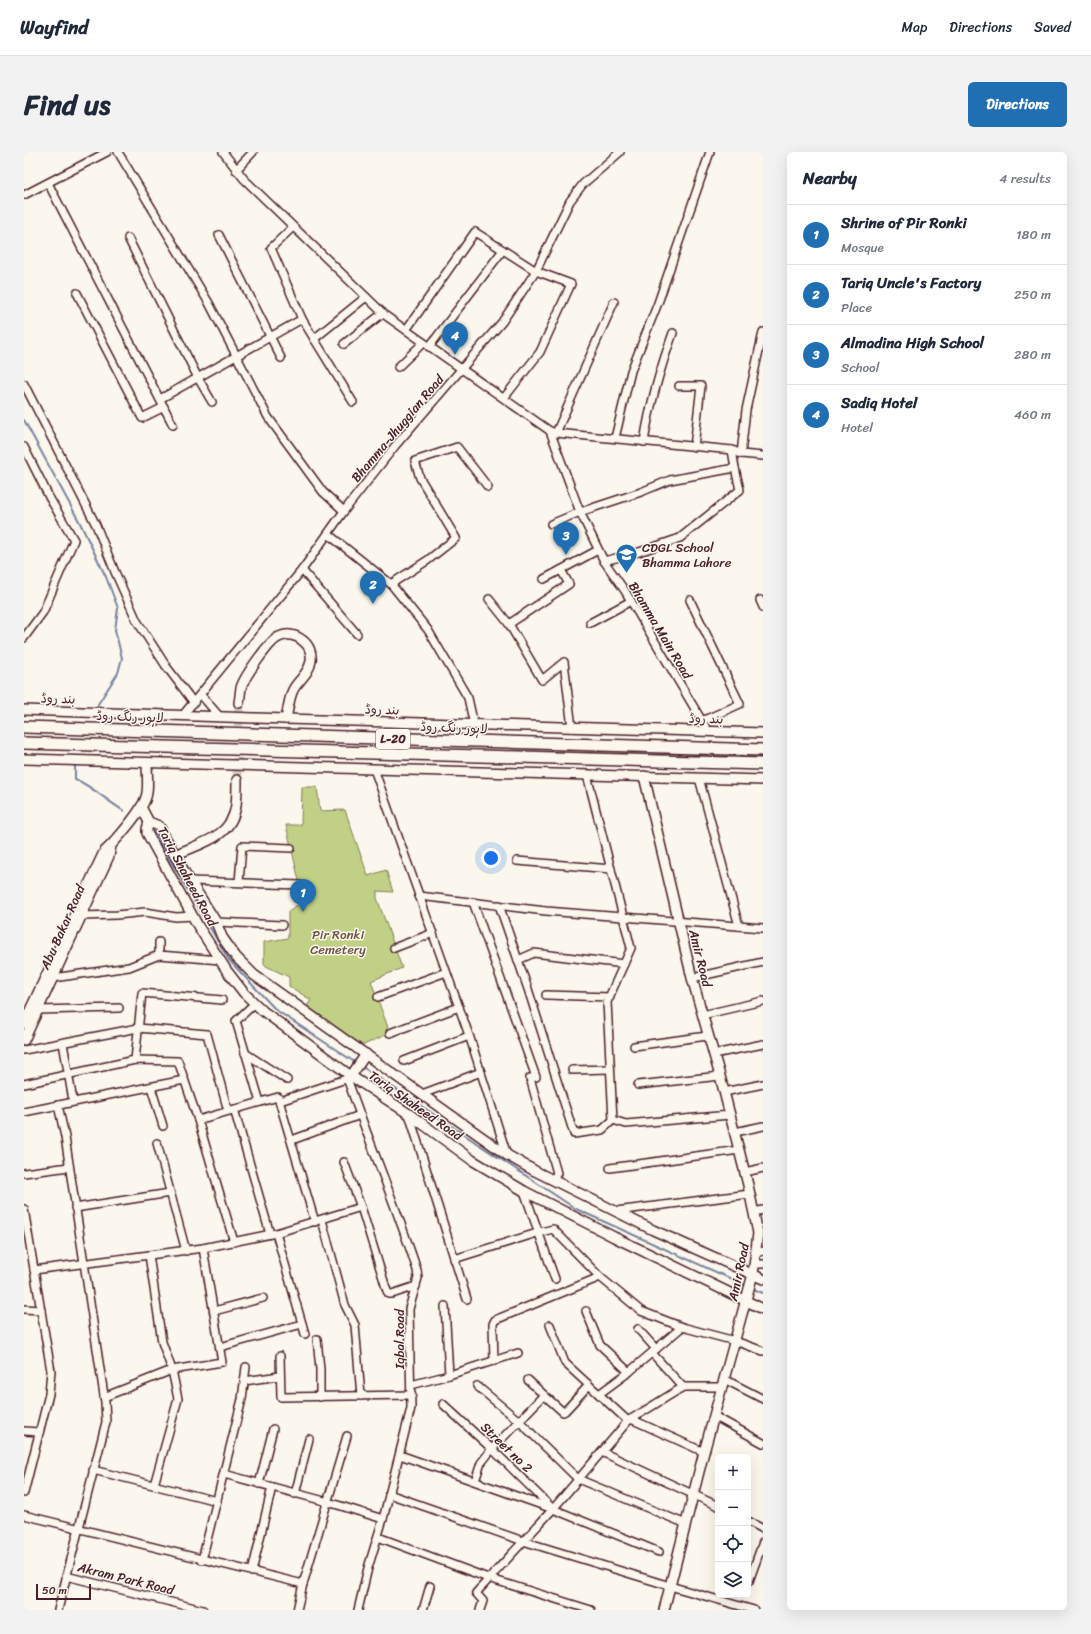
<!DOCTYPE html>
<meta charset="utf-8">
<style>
body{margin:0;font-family:Sriracha,"Playpen Sans Arabic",sans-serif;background:#f2f2f3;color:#1f2937}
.controls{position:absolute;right:12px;bottom:12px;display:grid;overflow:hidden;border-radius:6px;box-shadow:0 4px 16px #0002}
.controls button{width:36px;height:36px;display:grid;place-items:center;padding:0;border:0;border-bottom:1px solid #e0e1e3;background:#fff;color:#1f2937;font:20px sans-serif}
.scale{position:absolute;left:12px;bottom:10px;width:55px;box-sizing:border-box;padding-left:4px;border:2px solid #4a1f2b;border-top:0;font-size:11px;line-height:14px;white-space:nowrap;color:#4a1f2b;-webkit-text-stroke:3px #fbf7ec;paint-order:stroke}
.you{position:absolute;left:467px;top:706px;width:14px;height:14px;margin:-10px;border:3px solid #fff;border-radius:50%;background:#1a73e8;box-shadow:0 0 0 6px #1a73e833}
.badge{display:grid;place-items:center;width:26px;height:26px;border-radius:50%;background:#1f6fb2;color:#fff;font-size:13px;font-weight:700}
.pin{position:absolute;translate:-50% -33px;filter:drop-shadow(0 1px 2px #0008)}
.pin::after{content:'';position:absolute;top:21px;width:14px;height:12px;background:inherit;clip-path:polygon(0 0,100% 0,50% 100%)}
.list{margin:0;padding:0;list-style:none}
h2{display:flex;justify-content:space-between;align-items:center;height:52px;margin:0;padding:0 16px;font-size:17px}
h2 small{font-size:13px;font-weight:400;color:#747a83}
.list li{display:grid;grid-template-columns:26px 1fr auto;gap:12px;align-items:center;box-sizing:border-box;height:60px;padding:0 16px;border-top:1px solid #e0e1e3}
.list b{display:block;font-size:15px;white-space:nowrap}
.list p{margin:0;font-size:13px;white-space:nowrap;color:#747a83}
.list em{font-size:13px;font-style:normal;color:#747a83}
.icon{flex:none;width:22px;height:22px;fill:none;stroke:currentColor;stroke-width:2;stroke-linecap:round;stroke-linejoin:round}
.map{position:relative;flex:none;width:739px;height:1458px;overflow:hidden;border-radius:6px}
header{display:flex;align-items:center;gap:24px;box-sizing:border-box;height:56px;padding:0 20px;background:#fff;border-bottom:1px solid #e0e1e3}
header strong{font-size:19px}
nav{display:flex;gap:22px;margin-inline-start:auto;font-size:14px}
.intro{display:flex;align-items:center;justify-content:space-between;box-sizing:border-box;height:96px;padding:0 24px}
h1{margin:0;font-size:28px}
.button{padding:10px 18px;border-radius:6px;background:#1f6fb2;color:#fff;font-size:14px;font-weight:700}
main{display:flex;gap:24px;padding:0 24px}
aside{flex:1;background:#fff;border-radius:6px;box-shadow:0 4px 16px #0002}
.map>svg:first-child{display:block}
</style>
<header>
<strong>Wayfind</strong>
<nav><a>Map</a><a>Directions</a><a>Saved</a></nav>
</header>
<div class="intro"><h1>Find us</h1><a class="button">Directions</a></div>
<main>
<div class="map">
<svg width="739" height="1458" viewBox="0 0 739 1458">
<rect width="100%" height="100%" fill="#fbf7ec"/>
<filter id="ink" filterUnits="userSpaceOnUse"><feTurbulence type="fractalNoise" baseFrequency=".025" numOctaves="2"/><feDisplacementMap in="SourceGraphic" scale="8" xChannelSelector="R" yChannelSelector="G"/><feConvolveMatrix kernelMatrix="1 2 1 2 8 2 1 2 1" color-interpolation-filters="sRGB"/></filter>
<g filter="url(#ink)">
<!-- green -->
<path fill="#c0d186" stroke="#857858" d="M 278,635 L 293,635 L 296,659 L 321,658 L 344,724 L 362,718 L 369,740 L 353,739 L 353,746 L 378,816 L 347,829 L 366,881 L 333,896 L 280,859 L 287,848 L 265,834 L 265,825 L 240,813 L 240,790 L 264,786 L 264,759 L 275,752 L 276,733 L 262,673 L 277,673 Z"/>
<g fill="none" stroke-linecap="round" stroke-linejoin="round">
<!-- stream -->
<g stroke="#7983a2" stroke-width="2">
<path d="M 0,268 L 56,371 L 82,425 L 94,456 L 91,478 L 98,506 L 94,521 L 74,552"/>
<path d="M 51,611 L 51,627 C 69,635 83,649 100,659"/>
<path d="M 129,679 L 205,808 L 252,858 L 332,911"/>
<path d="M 337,914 L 552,1057 L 723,1134"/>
<path d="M 727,1136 L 739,1141"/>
</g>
<!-- major-tunnel -->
<path stroke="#d8ccc5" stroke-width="9" stroke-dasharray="9 4.5" stroke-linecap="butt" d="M 213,628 L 215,551"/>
<defs>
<g id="minor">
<path d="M 94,0 L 185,151 L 244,265 L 299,340 L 320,359"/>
<path d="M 199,0 L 220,27 L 362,164 L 526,279 L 532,281 L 708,298 L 717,302 L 739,304"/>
<path d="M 212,18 L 229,0"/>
<path d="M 24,31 L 149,273"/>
<path d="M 0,43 L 83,0"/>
<path d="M 269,75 L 247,96 L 278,167"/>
<path d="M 195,83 L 257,206"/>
<path d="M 104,86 L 174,226 L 188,250"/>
<path d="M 53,141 L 118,266 L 140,255"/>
<path d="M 382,178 L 451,80 L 512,119 L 547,132 L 516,200 L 480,246"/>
<path d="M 290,187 L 342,145"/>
<path d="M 320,192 L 359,161"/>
<path d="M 405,195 L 479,98"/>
<path d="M 374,215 L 399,191"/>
<path d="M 0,232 L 72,373 L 91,420 L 113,469 L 142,514 L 170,551"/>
<path d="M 655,234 L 677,234 L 670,295"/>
<path d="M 136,247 L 278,167 L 329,250"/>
<path d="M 526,279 L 556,360 L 580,409 L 601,439 L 684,579"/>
<path d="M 532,281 L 590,150"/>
<path d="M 591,286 L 607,219 L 634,151 L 686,0"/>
<path d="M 620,290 C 626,252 636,217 649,181"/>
<path d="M 0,295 L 25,345 L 50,388 L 19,460 L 0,486"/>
<path d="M 717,302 L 722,258 L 739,180"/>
<path d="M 527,372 L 556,360 L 617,340 L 646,328 L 711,316 L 708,298"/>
<path d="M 304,382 L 367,432 L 404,478 L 444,546 L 450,573"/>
<path d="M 580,409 L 615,400 L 656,386 L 716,338 L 711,316"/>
<path d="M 278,418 L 333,482"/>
<path d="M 520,427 L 574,398"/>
<path d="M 367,432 L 404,408 L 432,386 L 396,326 L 391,309 L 433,295 L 464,335"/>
<path d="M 465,447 L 485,472 L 518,528 L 540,510 L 548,576"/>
<path d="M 666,448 L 716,552 L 678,569"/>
<path d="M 736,448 L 739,455"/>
<path d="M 566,471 L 607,449"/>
<path d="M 485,472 L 545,432 L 537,418"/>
<path d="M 177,543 L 196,565"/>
<path d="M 159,563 L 278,418 L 320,359 L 371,294 L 478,170 L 512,119 L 546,49 L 559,32 L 596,0"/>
<path d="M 350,617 L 446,886 L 483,1003"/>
<path d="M 675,626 L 715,774"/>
<path d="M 493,709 L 587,717"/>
<path d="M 167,729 L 276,733"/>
<path d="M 215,730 L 218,694 L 267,696"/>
<path d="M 395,744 L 522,759 L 739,776"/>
<path d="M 449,750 L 512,925 L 506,926 L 533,1021 L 529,1028"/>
<path d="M 475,753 L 504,837 L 550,982 L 578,978 L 589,968 L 583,850 L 607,796 L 563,623"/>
<path d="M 57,764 L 93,763 L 121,760 L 152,765 L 169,764"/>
<path d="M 192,770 L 258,773"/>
<path d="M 370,796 L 409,781"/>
<path d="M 135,803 L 196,808"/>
<path d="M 494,808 L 510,801 L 600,812"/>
<path d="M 29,826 L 105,815 L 135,803 L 135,790"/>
<path d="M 668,826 L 739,810"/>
<path d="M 522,843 L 586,845"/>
<path d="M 354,845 L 422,820"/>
<path d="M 231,851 L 212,869 L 236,950"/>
<path d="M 14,858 L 95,856"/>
<path d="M 678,863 L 739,849"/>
<path d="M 366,881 L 435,855"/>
<path d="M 39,891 L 49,949"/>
<path d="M 610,894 L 683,884"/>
<path d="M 0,898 L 114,876 L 183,882 L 204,959"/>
<path d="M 221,901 L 263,928"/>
<path d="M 690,902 L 739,892"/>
<path d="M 111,908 L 118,841 L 198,848"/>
<path d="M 380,909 L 445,884"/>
<path d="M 548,918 L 586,917"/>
<path d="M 327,924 L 324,929 C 346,992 372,1054 393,1118 L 394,1126 L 385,1157 L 387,1256 L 359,1367 L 344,1416 L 334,1458"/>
<path d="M 0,932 L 111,908 L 154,909 L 174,968 L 210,1090"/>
<path d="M 614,933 L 696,924"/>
<path d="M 127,935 L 139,974"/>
<path d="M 700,940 L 739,932"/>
<path d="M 398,942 L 457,920"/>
<path d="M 256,949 L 325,926"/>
<path d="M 210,957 L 246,1082"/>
<path d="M 0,960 L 160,928"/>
<path d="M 385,962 L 443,1147"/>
<path d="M 174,968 L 254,945 L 291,1070"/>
<path d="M 589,968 L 602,972 L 706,963"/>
<path d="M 711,980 L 739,974"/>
<path d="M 268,988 L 336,963"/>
<path d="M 133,991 L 162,1099"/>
<path d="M 320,1010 L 337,1055 L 363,1139 L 365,1142 L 368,1142 L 392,1134"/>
<path d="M 586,1016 L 715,998"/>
<path d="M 721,1020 L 739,1016"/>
<path d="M 0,1021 L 45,1015"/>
<path d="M 500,1039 L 531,1127"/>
<path d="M 51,1056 L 146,1041"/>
<path d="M 0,1057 L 27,1219 L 25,1242 L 0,1341"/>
<path d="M 592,1059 L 726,1042"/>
<path d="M 730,1060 L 739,1058"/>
<path d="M 298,1068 L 321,1153 L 331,1173 L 337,1244"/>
<path d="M 252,1081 L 281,1182"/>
<path d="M 733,1101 L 739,1099"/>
<path d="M 125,1103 L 138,1190 L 148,1218 L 154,1247 L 130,1333"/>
<path d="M 430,1107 L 513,1081 L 529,1077 L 576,1125 L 617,1159 L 658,1175 L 711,1189 L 739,1199"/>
<path d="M 731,1112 L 739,1112"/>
<path d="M 10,1118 L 179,1096 L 252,1081 L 337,1055"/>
<path d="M 0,1157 L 17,1158"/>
<path d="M 190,1159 L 239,1146"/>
<path d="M 562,1159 L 576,1193 L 605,1220"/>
<path d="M 526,1173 L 541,1211 L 604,1269"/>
<path d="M 614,1177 L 632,1197"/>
<path d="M 293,1187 L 296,1217 L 296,1245"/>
<path d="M 196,1195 L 278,1172"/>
<path d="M 628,1201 L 659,1235"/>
<path d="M 256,1204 L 257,1245 L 388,1243"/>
<path d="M 470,1209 L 469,1172 L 471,1168 L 576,1125"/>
<path d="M 425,1223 L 494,1201"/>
<path d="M 700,1227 L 739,1247"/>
<path d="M 220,1229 L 256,1224"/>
<path d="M 387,1233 L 425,1223 L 421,1154"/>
<path d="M 453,1234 L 495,1269 L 554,1327 L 662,1372"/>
<path d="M 575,1242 L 605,1220 L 658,1175"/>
<path d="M 520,1243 L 539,1260 L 541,1259 L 565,1233"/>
<path d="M 80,1245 L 148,1218 L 198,1210 L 179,1096"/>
<path d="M 419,1252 L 468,1297 L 527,1355"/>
<path d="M 690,1264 L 739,1291"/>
<path d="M 607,1267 L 680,1300"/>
<path d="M 0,1279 L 15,1280"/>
<path d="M 578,1300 L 694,1354"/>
<path d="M 376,1303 L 529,1357 L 635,1400"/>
<path d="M 69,1318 L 193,1349"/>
<path d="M 200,1322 L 304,1350 L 359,1367"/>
<path d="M 451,1329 L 457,1311 L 468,1297 L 520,1243 L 504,1228"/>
<path d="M 235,1332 L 249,1277"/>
<path d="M 271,1342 L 285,1287"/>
<path d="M 365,1342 L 499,1389 L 646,1434 L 730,1458"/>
<path d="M 0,1363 L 279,1432"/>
<path d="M 724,1369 L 739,1377"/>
<path d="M 354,1385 L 464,1426 L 567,1458"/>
<path d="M 178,1408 L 218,1247 L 222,1215"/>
<path d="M 228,1420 L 248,1335"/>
<path d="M 42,1424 L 179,1458"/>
<path d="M 725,1429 L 739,1390"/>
<path d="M 34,1458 L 82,1270 L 81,1250 L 41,985 L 34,953"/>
<path d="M 273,1458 L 279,1432 L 323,1284"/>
<path d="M 399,1458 L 406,1434"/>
<path d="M 456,1458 L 459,1449 L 452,1441 L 529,1357 L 604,1269 L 659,1235 L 698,1235"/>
</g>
<g id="major">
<path d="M 215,551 C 216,546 216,541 217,536 C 220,525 246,488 255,485 C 263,481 272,483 278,488 C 285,493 288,501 287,509 C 285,522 275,527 269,538 C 265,546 264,558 262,567"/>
<path d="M 0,558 L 262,567 L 739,581"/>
<path d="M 0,607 L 739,628"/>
<path d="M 620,624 L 668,826 L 696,924 L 724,1033 L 734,1081 L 729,1122 L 680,1300 L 640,1458"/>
<path d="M 117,655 L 125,670 L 135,674 L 161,721 L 192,770 L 198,785 L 212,805 L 230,823 L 483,1003 L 511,1019 L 629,1078 L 739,1127"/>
<path d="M 125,670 L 123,677 L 123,681 L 174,774 L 203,819 L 220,841 L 239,859 L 327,924 L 385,962 L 448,1008 L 500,1039 L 590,1085 L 739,1157"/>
<path d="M 151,703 C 176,691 208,686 212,653 C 213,645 213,636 213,628"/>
<path d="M 0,871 L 80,700 C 91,690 118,659 122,645 C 125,637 123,620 123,611"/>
<path d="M 0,888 L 85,704 L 87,694"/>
<path d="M 327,924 L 342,902"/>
</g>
<g id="highway">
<path d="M 0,575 L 739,598"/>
<path d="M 0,591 L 739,612"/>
</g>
</defs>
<!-- minor casing -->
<use href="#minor" stroke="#4a1f2b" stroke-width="10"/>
<!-- major casing -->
<use href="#major" stroke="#4a1f2b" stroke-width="12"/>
<!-- highway casing -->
<use href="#highway" stroke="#4a1f2b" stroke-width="14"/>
<!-- minor -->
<use href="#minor" stroke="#fbf7ec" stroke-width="7"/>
<!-- major -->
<use href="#major" stroke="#fbf7ec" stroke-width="9"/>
<!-- highway -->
<use href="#highway" stroke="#fbf7ec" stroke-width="11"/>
</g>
</g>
<!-- icons -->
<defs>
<symbol id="school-pin" viewBox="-11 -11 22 30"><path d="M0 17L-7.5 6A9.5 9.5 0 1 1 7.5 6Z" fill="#1f6fb2" stroke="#fbf7ec"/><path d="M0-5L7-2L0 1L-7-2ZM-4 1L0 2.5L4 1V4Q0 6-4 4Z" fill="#fff"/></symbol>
</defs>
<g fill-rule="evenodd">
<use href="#school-pin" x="590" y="390" width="25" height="34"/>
</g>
<g text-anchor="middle" stroke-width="3" stroke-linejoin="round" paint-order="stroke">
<!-- shield labels -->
<rect fill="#fbf7ec" stroke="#7f6065" stroke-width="1" x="352" y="577" width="34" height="20" rx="3"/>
<g font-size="12" font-weight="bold" fill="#4a1f2b">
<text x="369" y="591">L-20</text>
</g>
<!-- street labels -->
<g font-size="13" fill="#4a1f2b" stroke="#fbf7ec">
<text transform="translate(373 276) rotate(-50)" y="5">Bhamma-Jhuggian Road</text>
<text transform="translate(637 478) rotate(59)" y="5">Bhamma Main Road</text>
<text transform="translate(34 546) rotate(2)" y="5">بند روڈ</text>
<text transform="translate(358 557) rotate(2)" y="5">بند روڈ</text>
<text transform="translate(106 564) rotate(2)" y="5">لاہور رنگ روڈ</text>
<text transform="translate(682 566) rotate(2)" y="5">بند روڈ</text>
<text transform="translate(430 575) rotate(2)" y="5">لاہور رنگ روڈ</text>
<text transform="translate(164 724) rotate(62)" y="5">Tariq Shaheed Road</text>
<text transform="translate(38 775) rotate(-66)" y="5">Abu Bakar Road</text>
<text transform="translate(677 806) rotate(76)" y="5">Amir Road</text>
<text transform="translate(392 953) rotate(35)" y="5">Tariq Shaheed Road</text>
<text transform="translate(714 1120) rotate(-78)" y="5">Amir Road</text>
<text transform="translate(375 1187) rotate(-90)" y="5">Iqbal Road</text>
<text transform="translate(483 1295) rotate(44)" y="5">Street no 2</text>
<text transform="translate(102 1426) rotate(14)" y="5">Akram Park Road</text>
</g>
<!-- poi labels -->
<g font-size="13" fill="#4a1f2b" stroke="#fbf7ec" text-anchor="start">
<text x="618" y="400">CDGL School<tspan x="618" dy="15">Bhamma Lahore</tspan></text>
</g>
<!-- park labels -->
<g font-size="13" fill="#6d5446" stroke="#fbf7ec">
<text x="314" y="787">Pir Ronki<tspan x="314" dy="15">Cemetery</tspan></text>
</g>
</g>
</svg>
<div class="controls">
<button>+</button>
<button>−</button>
<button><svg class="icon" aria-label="locate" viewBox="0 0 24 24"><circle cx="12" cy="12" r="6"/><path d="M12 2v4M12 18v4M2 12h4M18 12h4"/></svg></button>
<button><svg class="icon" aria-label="layers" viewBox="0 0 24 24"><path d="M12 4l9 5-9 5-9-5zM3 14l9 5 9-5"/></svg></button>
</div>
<div class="scale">50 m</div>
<div class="you"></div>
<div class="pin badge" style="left:279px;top:760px">1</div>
<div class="pin badge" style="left:349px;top:452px">2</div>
<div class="pin badge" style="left:542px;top:403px">3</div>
<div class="pin badge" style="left:431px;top:203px">4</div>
</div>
<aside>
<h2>Nearby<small>4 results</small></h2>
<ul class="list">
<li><span class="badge">1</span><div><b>Shrine of Pir Ronki</b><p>Mosque</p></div><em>180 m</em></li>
<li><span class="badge">2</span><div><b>Tariq Uncle's Factory</b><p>Place</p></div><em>250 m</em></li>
<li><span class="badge">3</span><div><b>Almadina High School</b><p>School</p></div><em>280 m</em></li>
<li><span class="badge">4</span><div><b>Sadiq Hotel</b><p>Hotel</p></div><em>460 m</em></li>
</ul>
</aside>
</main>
